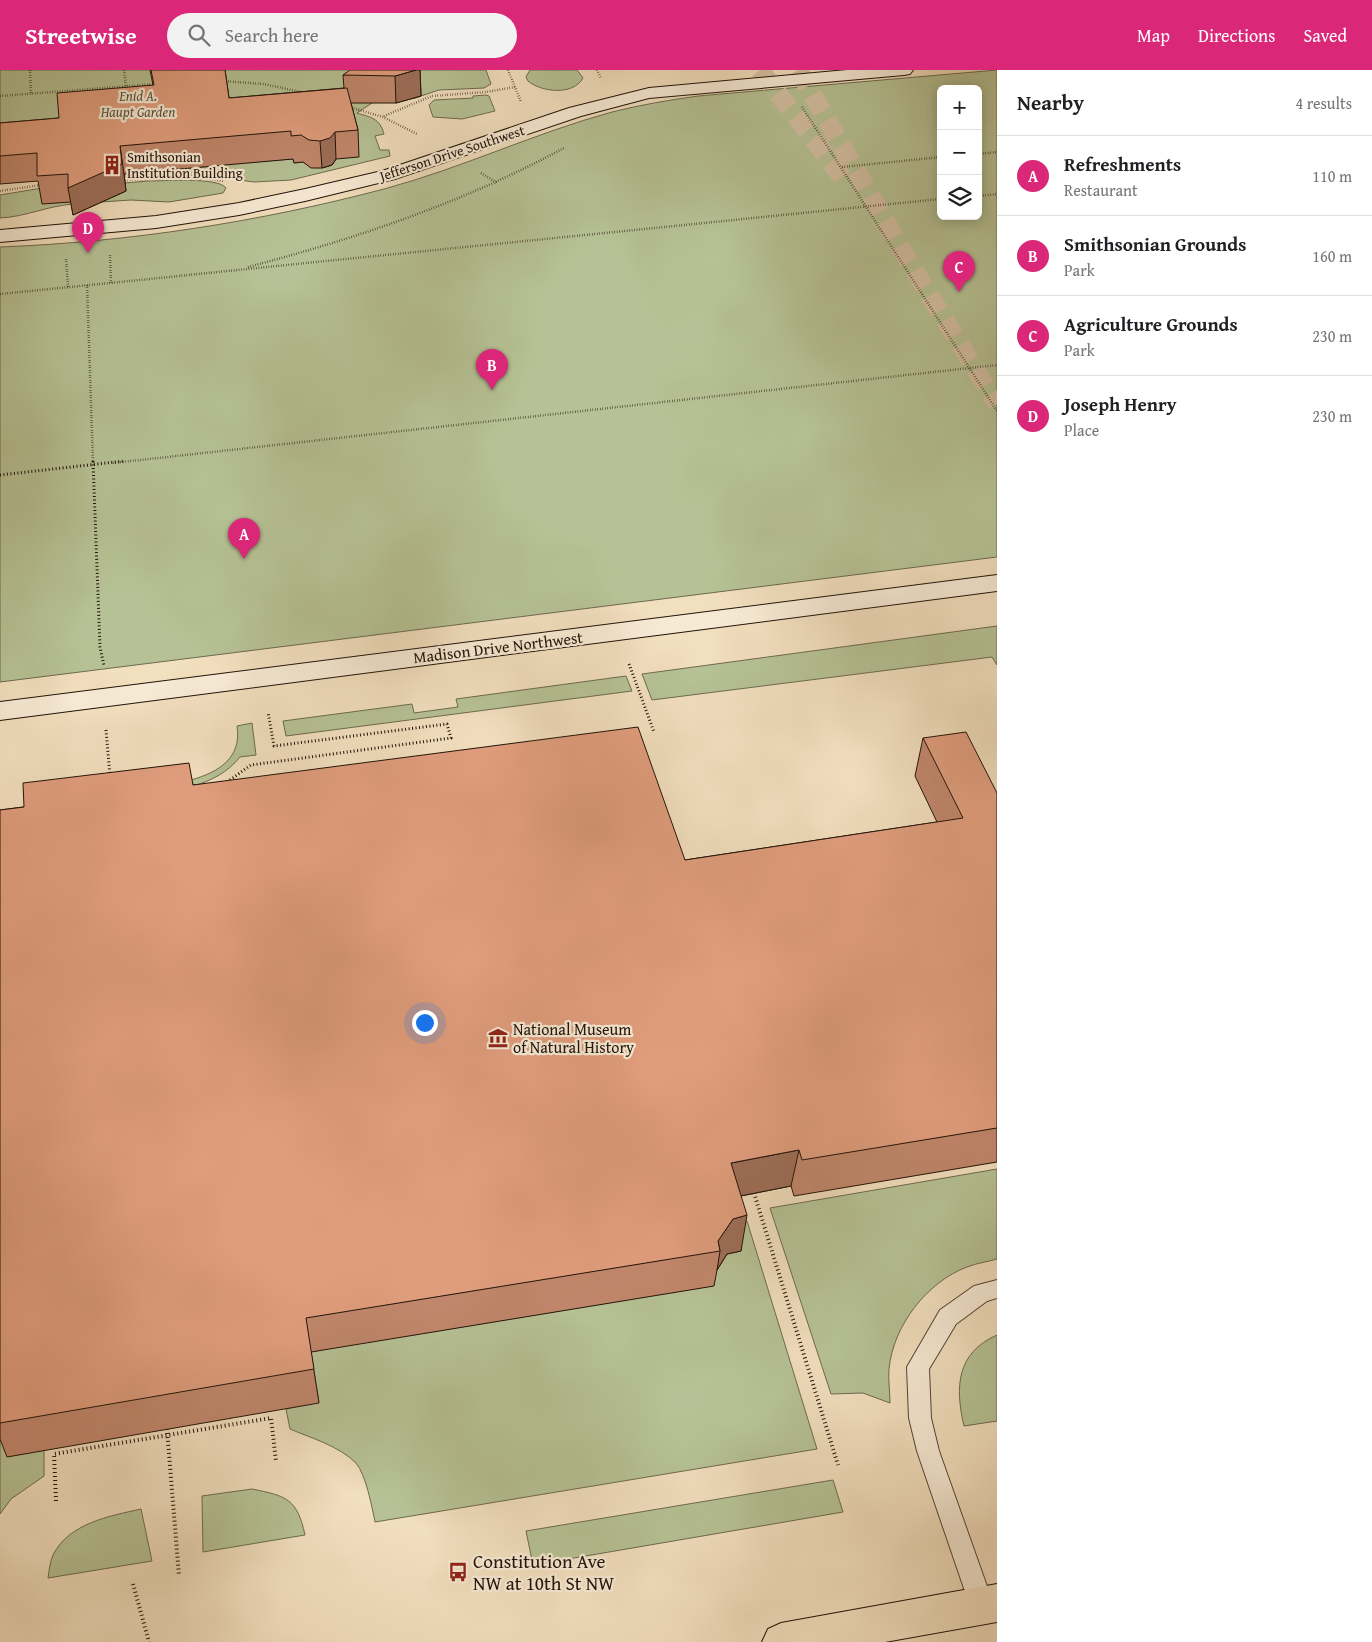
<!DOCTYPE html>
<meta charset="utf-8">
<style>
body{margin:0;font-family:"Gentium Book Plus",serif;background:#f2f2f2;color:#202124}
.controls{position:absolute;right:15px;top:15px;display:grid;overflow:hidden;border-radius:8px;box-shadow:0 2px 12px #0003}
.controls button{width:45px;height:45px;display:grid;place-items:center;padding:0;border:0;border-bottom:1px solid #e0e0e0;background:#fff;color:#202124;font:25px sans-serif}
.you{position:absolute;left:424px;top:952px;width:18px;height:18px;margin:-12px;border:4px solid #fff;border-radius:50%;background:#1a73e8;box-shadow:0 0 0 8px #1a73e833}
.badge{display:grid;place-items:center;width:32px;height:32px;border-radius:50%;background:#db2777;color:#fff;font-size:16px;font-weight:700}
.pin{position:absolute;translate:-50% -41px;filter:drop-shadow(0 1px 2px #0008)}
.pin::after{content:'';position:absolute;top:26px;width:18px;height:15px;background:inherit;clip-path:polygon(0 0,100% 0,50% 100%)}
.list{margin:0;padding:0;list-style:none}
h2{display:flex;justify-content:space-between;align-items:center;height:65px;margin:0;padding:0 20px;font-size:21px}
h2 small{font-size:16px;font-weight:400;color:#757577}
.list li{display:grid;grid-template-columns:32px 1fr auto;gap:15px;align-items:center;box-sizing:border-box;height:80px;padding:0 20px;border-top:1px solid #e0e0e0}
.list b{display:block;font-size:19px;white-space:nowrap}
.list p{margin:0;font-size:16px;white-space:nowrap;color:#757577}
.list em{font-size:16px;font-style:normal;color:#757577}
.icon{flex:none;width:28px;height:28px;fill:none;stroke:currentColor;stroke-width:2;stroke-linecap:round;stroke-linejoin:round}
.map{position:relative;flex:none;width:997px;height:1572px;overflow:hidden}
header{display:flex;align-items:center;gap:30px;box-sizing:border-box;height:70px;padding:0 25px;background:#db2777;color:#fff}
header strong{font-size:24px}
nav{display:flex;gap:28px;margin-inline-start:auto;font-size:18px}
.search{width:350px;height:45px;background:#f2f2f2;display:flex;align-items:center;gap:12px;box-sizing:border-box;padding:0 18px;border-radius:28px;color:#757577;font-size:19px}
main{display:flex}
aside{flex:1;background:#fff}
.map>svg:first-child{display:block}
</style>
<header>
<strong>Streetwise</strong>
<div class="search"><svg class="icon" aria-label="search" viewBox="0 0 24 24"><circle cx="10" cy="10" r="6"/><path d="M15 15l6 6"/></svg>Search here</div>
<nav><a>Map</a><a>Directions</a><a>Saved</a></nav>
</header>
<main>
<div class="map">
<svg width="997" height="1572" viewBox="0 0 997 1572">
<rect width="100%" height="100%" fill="#f2dfbe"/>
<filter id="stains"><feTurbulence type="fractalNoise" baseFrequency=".004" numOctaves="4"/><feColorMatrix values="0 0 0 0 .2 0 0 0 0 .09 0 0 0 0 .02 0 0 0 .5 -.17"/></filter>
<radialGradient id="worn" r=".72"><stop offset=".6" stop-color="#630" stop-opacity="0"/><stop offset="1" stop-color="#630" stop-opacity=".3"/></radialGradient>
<!-- green -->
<g fill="#b6c295" stroke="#6c6a4f" fill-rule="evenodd">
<path d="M 0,0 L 486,0 L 491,14 L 484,18 L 439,20 L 415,28 L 375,31 L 357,43 C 370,47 380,48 384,64 L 375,66 L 380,80 L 389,80 L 390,86 L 291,110 L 254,112 L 202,105 L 125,107 L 124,104 L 213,96 L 214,100 L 225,99 L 225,94 L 293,89 L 294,93 L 303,92 C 313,99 320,99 332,95 L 336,89 L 0,80 Z"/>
<path d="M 530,0 L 577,0 L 583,8 C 573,26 541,22 528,11 L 526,7 Z"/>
<path d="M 997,0 L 997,487 L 0,612 L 0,177 C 129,172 259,152 384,119 C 462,98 535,63 612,42 C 640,35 669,30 698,26 ZM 941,19 L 978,19 L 978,146 L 941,146 Z"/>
<path d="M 486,25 L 489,26 L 495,41 L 462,49 L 433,47 L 429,35 L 434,30 L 473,28 L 473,26 Z"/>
<path d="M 148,111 C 163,111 219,107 226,118 L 223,123 L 169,132 L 131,130 L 101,132 L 125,113 Z"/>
<path d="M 42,118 L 72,131 L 73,134 C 47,136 25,147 0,148 L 0,125 Z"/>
<path d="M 997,556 L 997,595 L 992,587 L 652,630 L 642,604 Z"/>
<path d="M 626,606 L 632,621 L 286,666 L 283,651 L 412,634 L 414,643 L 458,637 L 456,629 Z"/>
<path d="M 252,653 L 256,685 L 240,687 C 227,703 212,710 194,716 L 191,710 C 219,702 242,688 237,656 Z"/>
<path d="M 997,1099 L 997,1189 C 987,1192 977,1193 967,1197 C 927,1212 893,1256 889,1299 C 888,1310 890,1322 890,1333 L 863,1323 L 831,1324 L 770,1138 Z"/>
<path d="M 747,1151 L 817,1379 L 375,1452 C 372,1437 366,1405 356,1393 C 339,1376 311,1368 290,1359 L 286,1339 L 319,1332 L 311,1282 L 713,1206 L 727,1184 L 733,1154 Z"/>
<path d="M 997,1265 L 997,1351 L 964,1356 C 955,1318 956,1283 997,1265 Z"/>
<path d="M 0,1337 L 44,1380 L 44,1406 L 11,1429 L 0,1444 Z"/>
<path d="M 833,1410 L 843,1442 L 533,1495 L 526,1461 Z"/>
<path d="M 252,1419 C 286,1426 297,1428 305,1465 L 203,1482 L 202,1426 Z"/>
<path d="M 141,1439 L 152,1491 L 48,1508 C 49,1501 50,1492 53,1485 C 69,1453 110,1446 141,1439 Z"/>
</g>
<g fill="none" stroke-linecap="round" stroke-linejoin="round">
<!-- highway-tunnel -->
<g stroke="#d3c0a3" stroke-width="19" stroke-dasharray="19 10" stroke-linecap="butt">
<path d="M 760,0 L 846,112"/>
<path d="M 798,0 L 912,197 L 997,334"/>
</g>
<defs>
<path id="lane" d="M 997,1210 L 997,1228 L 987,1231 L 956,1254 L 929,1299 L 931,1348 L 939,1381 L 994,1536 L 990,1544 L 982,1548 L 974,1544 L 970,1536 L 917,1381 L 909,1348 L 907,1297 L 940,1240 L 974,1216 Z"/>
<g id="secondary">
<path d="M 847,0 L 913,0 L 910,4 L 904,5 L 649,28 L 581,46 L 395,109 L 305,131 L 239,145 L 156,158 L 0,172 L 0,160 L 156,146 L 239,133 L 305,119 L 382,101 L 569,38 L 649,18 Z"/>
<path d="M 997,505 L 997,521 L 0,650 L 0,632 Z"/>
</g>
<path id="highway" d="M 997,1514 L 997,1552 L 885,1572 L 762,1572 L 768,1559 L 781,1553 Z"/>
</defs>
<!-- lane casing -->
<use href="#lane" stroke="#554536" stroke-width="2"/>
<!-- secondary casing -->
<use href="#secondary" stroke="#211209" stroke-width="2"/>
<!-- highway casing -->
<use href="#highway" stroke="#211209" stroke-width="2"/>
<!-- path-far2 -->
<g stroke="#211209" stroke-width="2.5" stroke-dasharray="0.5 2" stroke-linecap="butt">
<path d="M 30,0 L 31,24"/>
<path d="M 124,0 L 126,16"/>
<path d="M 508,0 L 515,17"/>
<path d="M 597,0 L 601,8"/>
<path d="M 223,11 L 264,14 L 305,23"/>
<path d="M 0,26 L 156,14"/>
<path d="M 349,37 L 383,47 L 417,64"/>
<path d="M 802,37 L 997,341"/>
<path d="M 384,46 L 432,26 L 486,22 L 515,17 L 521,32"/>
<path d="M 978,84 L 997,82"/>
<path d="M 842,97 L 941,87"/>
<path d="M 481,103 L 497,113"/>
<path d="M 125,110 L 197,108 L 224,111"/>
<path d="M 0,121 L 41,115"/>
<path d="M 978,126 L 997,124"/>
<path d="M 110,185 L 111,213"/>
<path d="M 66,189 L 68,217"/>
<path d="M 248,197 C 358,168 464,132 564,78"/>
<path d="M 87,215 L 93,393"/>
<path d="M 0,224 L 941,129"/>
<path d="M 113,393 L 997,295"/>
</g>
<!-- path-far1 -->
<g stroke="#211209" stroke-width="3" stroke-dasharray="1 2.5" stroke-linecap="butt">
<path d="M 93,391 L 100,577 L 104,596"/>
<path d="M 0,405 L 124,391"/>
<path d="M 629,594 L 654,662"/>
<path d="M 106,660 L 110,706"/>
<path d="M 227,712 L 251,695 L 451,668 L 447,654 L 274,676 L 268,642"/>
</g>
<!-- path -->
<g stroke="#211209" stroke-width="4" stroke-dasharray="1 3" stroke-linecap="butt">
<path d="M 754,1123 L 838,1395"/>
<path d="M 167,1359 L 179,1506"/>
<path d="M 56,1431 L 54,1384 L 271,1348 L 276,1391"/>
<path d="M 133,1514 L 149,1572"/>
</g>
<!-- lane -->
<use href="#lane" fill="#f7ead5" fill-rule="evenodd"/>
<!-- secondary -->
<use href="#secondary" fill="#f7ead5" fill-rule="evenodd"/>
<!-- highway -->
<use href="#highway" fill="#f2dfbe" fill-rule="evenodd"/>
</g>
<!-- wall -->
<g fill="#c1876c" stroke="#211209">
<path d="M 150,0 L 225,0 L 229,28 L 344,18 L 343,5 L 420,0 L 421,26 L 396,33 L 351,33 L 358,60 L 359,87 L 336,89 L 332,95 L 322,98 L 311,98 L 303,92 L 294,93 L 293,89 L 124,104 L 126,121 L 73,145 L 71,132 L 42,134 L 38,111 L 0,114 L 0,53 L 59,48 L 153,15 Z"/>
<path d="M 923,668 L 997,723 L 997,1092 L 794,1126 L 791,1116 L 741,1126 L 741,1181 L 727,1184 L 717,1200 L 714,1216 L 311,1282 L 319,1333 L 7,1387 L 0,1369 L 0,740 L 193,715 L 685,790 L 937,752 L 915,706 Z"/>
</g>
<!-- shaded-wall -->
<g fill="#9d6e58" stroke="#211209">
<path d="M 416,0 L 420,0 L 421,26 L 396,33 L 395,6 Z"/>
<path d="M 335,62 L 336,89 L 332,95 L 322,98 L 320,71 Z"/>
<path d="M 120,76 L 124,104 L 126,121 L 73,145 L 68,118 Z"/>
<path d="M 799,1080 L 791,1116 L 725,1129 L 731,1093 Z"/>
<path d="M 747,1145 L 741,1181 L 727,1184 L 717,1200 L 720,1181 L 718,1171 L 733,1149 Z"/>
</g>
<!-- building -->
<g fill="#e09d7d" stroke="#211209">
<path d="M 151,0 L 225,0 L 229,28 L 347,18 L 358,60 L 335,62 L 330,68 L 320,71 L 309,70 L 301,65 L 291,66 L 291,61 L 120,76 L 122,94 L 68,118 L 68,104 L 37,106 L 37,83 L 0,86 L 0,53 L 59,48 L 57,23 L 154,15 Z"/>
<path d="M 350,0 L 416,0 L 395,6 L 343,5 Z"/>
<path d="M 638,657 L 685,790 L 963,748 L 923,668 L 966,662 L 997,723 L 997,1058 L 802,1090 L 799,1080 L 731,1093 L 747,1145 L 733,1149 L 718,1171 L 720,1181 L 306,1248 L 314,1299 L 0,1353 L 0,740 L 24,737 L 23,713 L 189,693 L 193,715 Z"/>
</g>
<!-- icons -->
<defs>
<symbol id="building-bare" viewBox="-9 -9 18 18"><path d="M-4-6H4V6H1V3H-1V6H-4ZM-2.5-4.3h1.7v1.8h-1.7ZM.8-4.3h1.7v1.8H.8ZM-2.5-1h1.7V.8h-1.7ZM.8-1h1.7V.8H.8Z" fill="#8f2418" stroke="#f7ead5" stroke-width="2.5" paint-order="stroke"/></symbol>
<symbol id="museum-bare" viewBox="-9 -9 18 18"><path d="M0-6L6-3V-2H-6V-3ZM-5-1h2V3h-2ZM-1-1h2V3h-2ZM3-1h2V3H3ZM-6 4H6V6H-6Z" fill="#8f2418" stroke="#f7ead5" stroke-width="2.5" paint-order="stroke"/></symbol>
<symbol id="bus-bare" viewBox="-9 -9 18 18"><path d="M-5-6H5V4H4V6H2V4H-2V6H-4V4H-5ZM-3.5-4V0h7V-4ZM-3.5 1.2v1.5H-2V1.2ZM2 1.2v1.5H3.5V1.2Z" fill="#8f2418" stroke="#f7ead5" stroke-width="2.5" paint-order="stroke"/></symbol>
</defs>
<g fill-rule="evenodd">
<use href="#building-bare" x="98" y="81" width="28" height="28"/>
<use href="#museum-bare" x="484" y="954" width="28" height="28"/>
<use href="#bus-bare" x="444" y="1488" width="28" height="28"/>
</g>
<g text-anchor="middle" stroke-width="4.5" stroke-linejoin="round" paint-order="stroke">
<!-- far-park labels -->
<g font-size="14" font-style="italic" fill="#55503a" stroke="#f7ead5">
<text x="138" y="31">Enid A.<tspan x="138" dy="16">Haupt Garden</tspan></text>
</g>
<!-- far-street labels -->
<g font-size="14" fill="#211209" stroke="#f7ead5">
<text transform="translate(452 83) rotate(-18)" y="5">Jefferson Drive Southwest</text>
</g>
<!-- far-poi labels -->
<g font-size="14" fill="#211209" stroke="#f7ead5" text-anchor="start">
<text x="127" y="92">Smithsonian<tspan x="127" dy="16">Institution Building</tspan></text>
</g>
<!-- street labels -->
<g font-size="16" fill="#211209" stroke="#f7ead5">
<text transform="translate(498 577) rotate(-7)" y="6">Madison Drive Northwest</text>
</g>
<!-- poi labels -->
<g font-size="16" fill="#211209" stroke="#f7ead5" text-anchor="start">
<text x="513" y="965">National Museum<tspan x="513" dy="18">of Natural History</tspan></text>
</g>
<!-- near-poi labels -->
<g font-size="19" fill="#211209" stroke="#f7ead5" text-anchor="start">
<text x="473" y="1498">Constitution Ave<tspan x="473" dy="22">NW at 10th St NW</tspan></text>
</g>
</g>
<rect width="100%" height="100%" filter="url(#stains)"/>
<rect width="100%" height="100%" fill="url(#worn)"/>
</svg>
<div class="controls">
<button>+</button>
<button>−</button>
<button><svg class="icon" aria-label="layers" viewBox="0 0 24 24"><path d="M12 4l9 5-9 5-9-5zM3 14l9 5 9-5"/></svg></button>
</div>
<div class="you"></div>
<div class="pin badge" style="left:244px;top:489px">A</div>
<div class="pin badge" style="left:492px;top:320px">B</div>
<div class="pin badge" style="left:959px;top:222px">C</div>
<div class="pin badge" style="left:88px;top:183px">D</div>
</div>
<aside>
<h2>Nearby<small>4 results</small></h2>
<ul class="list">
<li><span class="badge">A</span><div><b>Refreshments</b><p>Restaurant</p></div><em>110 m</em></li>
<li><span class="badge">B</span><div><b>Smithsonian Grounds</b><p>Park</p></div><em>160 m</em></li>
<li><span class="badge">C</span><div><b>Agriculture Grounds</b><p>Park</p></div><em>230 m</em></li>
<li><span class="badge">D</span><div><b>Joseph Henry</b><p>Place</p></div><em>230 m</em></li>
</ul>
</aside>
</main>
